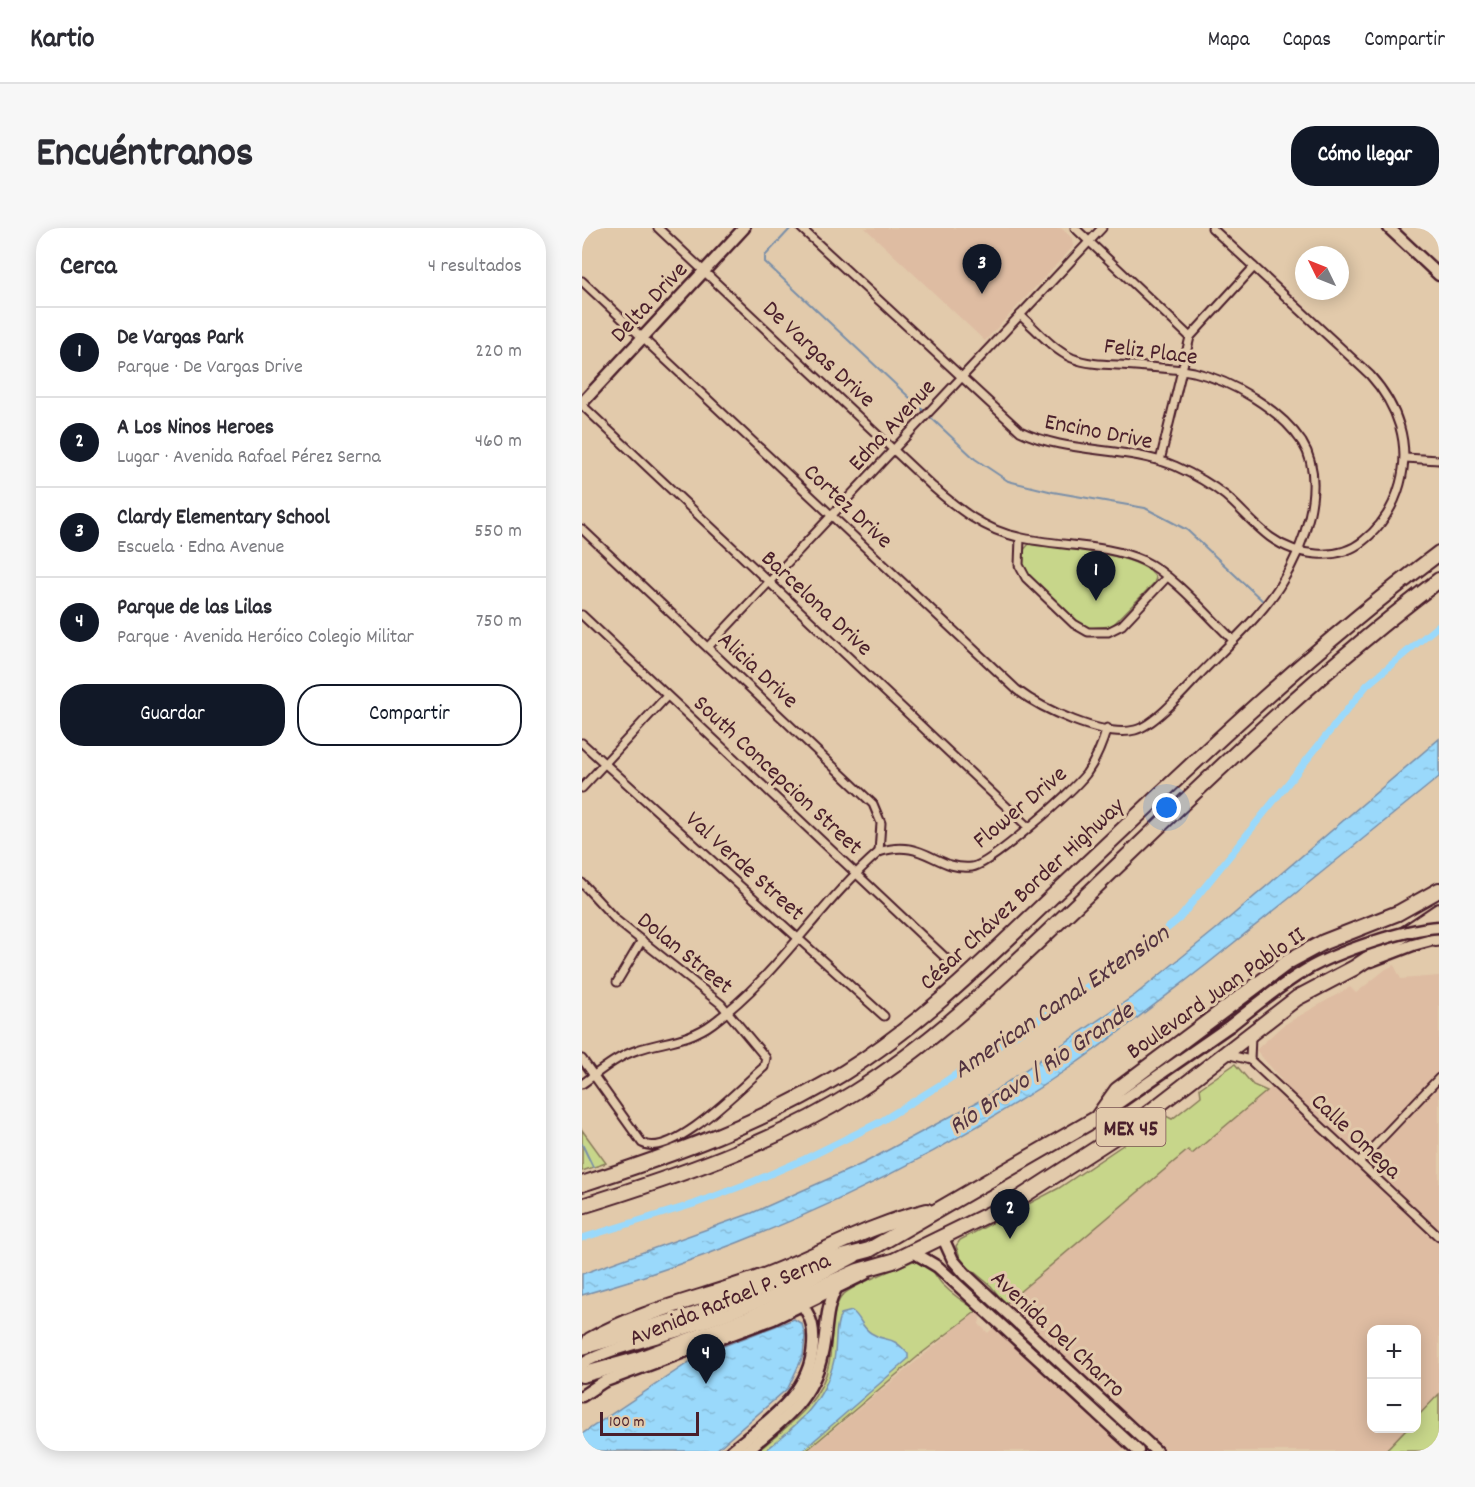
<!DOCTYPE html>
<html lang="es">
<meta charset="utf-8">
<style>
body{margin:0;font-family:Dekko,sans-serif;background:#f7f7f7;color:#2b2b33}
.controls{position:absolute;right:18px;bottom:18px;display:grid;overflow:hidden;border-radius:12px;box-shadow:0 3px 15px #0003}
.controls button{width:54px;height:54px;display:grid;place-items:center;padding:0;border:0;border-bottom:2px solid #e1e1e2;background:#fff;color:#2b2b33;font:30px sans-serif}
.compass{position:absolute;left:713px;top:18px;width:54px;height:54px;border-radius:50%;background:#fff;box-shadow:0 3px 15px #0003;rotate:313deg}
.scale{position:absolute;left:18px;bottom:15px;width:99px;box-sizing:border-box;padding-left:6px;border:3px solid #4a1f2b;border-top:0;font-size:16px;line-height:21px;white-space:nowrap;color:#4a1f2b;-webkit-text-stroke:4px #e2caab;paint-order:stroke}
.you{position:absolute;left:585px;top:580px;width:21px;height:21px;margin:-15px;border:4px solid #fff;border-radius:50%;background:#1a73e8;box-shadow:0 0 0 9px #1a73e833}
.badge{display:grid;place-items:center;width:39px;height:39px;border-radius:50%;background:#111827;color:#fff;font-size:20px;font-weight:700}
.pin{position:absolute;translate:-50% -50px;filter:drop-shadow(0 2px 3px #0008)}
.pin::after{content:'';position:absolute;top:32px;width:21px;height:18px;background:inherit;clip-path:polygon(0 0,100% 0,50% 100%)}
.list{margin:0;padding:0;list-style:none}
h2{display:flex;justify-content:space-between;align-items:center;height:78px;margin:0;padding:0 24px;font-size:26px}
h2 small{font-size:20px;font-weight:400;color:#7c7c81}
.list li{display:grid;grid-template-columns:39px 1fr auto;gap:18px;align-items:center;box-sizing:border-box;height:90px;padding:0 24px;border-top:2px solid #e1e1e2}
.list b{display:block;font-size:22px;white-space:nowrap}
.list p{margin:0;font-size:20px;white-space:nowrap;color:#7c7c81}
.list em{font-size:20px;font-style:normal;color:#7c7c81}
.actions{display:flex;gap:12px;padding:18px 24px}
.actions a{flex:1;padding:14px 0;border:2px solid #111827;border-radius:24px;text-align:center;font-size:21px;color:#111827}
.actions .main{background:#111827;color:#fff}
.map{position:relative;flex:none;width:857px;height:1223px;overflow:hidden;border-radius:24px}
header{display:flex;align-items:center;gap:36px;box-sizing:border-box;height:84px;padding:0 30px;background:#fff;border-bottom:2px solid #e1e1e2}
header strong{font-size:28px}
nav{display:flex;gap:33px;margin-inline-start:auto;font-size:21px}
.intro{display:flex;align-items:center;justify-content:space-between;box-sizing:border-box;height:144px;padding:0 36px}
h1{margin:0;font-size:42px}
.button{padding:15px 27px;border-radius:24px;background:#111827;color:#fff;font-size:21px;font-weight:700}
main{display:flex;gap:36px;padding:0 36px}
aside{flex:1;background:#fff;border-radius:24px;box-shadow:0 3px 15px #0003}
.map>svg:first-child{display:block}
</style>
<header>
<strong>Kartio</strong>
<nav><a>Mapa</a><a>Capas</a><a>Compartir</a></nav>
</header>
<div class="intro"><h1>Encuéntranos</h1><a class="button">Cómo llegar</a></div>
<main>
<aside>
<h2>Cerca<small>4 resultados</small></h2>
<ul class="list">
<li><span class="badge">1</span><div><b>De Vargas Park</b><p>Parque · De Vargas Drive</p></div><em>220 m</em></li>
<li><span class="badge">2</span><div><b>A Los Ninos Heroes</b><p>Lugar · Avenida Rafael Pérez Serna</p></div><em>460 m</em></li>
<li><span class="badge">3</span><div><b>Clardy Elementary School</b><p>Escuela · Edna Avenue</p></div><em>550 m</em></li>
<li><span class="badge">4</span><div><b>Parque de las Lilas</b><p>Parque · Avenida Heróico Colegio Militar</p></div><em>750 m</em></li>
</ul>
<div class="actions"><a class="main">Guardar</a><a>Compartir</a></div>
</aside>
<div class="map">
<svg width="857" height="1223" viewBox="0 0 857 1223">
<defs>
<pattern id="water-ripples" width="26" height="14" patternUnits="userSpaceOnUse" patternTransform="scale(1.5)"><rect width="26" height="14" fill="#9ad9fb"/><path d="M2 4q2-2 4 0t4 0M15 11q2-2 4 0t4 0" fill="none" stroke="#86bad7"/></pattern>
</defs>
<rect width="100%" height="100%" fill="#e2caab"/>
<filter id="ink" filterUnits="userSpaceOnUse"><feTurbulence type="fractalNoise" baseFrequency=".0167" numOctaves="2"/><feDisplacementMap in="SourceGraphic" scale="12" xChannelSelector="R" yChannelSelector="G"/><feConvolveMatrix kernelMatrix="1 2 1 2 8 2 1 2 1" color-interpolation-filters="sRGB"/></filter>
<g filter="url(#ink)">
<!-- built -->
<g fill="#debca2">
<path d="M 283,0 L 479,0 L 490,10 L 491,19 L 403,113 Z"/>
<path d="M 812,737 L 819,751 L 857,748 L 857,1166 L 835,1189 L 834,1102 L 790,1102 L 790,1200 L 824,1201 L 803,1223 L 226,1223 L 396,1082 L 399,1086 L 397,1096 L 406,1105 L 429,1082 L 423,1076 L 606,922 L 611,925 L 699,851 L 674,822 L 700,798 L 768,759 L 774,765 L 804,741 Z"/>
</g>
<!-- green -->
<g fill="#c7d68a" stroke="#887a5a" stroke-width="1.5">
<path d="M 447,316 C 474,320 560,324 574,350 L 572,355 L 530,398 L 508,400 L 497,395 L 445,347 L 441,340 L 439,325 Z"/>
<path d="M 653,836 L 671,857 L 685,863 L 610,926 L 606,922 L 423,1076 L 409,1058 L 380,1034 L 374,1018 L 378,1012 L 477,960 L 584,888 L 590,891 L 619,868 L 618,860 Z"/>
<path d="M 0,902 L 24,935 L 0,943 Z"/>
<path d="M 331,1033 C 350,1034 350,1045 360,1056 C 371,1067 382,1075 396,1082 L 340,1125 L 224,1223 L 176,1223 C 204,1199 240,1175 247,1135 C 251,1116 247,1084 260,1068 C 269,1057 316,1040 331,1033 Z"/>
<path d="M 857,1166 L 857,1223 L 803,1223 L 824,1201 L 834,1200 L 835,1189 Z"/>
</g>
<!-- water -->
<g fill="url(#water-ripples)" stroke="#7a8fa8" stroke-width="1.5">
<path d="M 857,511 L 857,549 C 780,612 702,675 624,737 C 580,771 536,806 490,838 C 342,940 173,1018 0,1067 L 0,1046 L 170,985 L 282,935 L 399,872 L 553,767 L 633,702 Z"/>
<path d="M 270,1083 C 279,1089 279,1099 289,1105 C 306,1116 308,1105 326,1126 L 326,1131 L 220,1223 L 183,1223 C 215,1197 243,1174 252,1132 C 255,1117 252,1099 259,1086 Z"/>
<path d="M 212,1091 L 220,1096 L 223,1108 L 221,1128 L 206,1160 L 133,1223 L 0,1223 L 0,1206 L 118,1127 Z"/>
</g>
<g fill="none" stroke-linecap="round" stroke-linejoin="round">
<!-- stream -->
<g stroke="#7a8fa8" stroke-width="2">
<path d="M 209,0 L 183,28 L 183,34 L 393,231 L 426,253 L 471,264 L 563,280 L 605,302 L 683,375"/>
<path d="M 0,916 L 11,939"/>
</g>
<!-- canal -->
<path stroke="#9ad9fb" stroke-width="7" d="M 0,1010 L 112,976 L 170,954 L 223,931 L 298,894 L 361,855 L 550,729 L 597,691 L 785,457 L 857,397"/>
<defs>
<g id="street">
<path d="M 76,0 L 351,259 C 376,281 403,302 436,309 C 477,319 523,315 562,333 C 590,346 627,389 650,411"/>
<path d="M 219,0 L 438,203 C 484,226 544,218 593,238 C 611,246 629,256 644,268 C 659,281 672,297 688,309 C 714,328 755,334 781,313 C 799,299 812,278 818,256 C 829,216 816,178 788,147 L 630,0"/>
<path d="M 493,0 L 608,109"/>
<path d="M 0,53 L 435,462 C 460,481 521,510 553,502 C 573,497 603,462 618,446 C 644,419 676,391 697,359 C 721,322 746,255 720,214 C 698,181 650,153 612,144 C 593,140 573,140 553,138 C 533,136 509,138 490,130 C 470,121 454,101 438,87"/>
<path d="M 0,177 L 446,599"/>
<path d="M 823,230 L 857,232"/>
<path d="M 578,233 L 608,109 L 672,39"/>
<path d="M 0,301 L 291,576 L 299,595 L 297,624"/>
<path d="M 438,310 L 437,337 L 444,350 L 492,396 L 506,404 L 526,404 L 540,397 L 585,349"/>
<path d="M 0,387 L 367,733"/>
<path d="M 126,419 L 520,0"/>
<path d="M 0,515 L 302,788"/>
<path d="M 0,560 L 85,468"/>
<path d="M 0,655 L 34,692 L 139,776 L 184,830 L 182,839 C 160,858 90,932 60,915 L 0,831"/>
<path d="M 35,754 L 60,712"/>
<path d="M 644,826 L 668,832"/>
<path d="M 668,832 L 857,1009"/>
<path d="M 668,832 L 669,808"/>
<path d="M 0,856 C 17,844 34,829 55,822 C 82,813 107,813 131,795 C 196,747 237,676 297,624 C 341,609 354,643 390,639 C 408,637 491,563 504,546 C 514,532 520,517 525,500"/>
<path d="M 777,934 L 857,850"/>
</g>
<g id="secondary">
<path d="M 807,0 L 857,47"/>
<path d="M 0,175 L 162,0"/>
<path d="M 361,1010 L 371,1032 L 383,1046 L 574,1223"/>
<path d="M 331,1024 L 356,1039 L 556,1223"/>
</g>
<g id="primary">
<path d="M 789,733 L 831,717 L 857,710"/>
<path d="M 521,886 L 649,797"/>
<path d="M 0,1136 C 30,1119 67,1113 100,1102 C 159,1082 218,1059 273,1029"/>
<path d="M 0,1168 L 21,1154 L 191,1091 L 283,1046"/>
<path d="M 149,1223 C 184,1194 228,1167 231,1117 C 232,1101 230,1091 221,1078"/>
<path d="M 164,1223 C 198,1195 231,1172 240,1126 C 245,1105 243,1082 253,1063"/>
</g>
<g id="highway">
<path d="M 854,711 L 857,698"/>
<path d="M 0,956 C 90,927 183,894 263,844 C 349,790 419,716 493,647 C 611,535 727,423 857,325"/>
<path d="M 0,978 C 93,949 191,916 273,864 C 361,809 433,735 507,665 C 620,557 732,447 857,352"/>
<path d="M 8,1112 C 61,1082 122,1070 179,1049 C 235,1028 287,997 345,983"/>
<path d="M 0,1119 L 112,1087 L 249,1032 L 287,1022 L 515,890 L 535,862 L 707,733 L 742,714 L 816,685 L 857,662"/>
<path d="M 0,1147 L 54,1132 L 170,1089 L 276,1043 L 311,1033 L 430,975 L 551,897 L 715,770 L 772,740 L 857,683"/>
</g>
</defs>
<!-- street casing -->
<use href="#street" stroke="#4a1f2b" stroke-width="11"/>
<!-- secondary casing -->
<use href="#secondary" stroke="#4a1f2b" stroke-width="15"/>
<!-- primary casing -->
<use href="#primary" stroke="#4a1f2b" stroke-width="15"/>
<!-- highway casing -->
<use href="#highway" stroke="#4a1f2b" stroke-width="18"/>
<!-- street -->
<use href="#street" stroke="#e2caab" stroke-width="7"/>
<!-- secondary -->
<use href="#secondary" stroke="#e2caab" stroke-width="10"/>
<!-- primary -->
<use href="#primary" stroke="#e2caab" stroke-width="10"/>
<!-- highway -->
<use href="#highway" stroke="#e2caab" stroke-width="14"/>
<defs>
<path id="primary-bridge" d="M 649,797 C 673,778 697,758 724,742 C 755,724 822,701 857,699"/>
</defs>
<!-- primary-bridge casing -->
<use href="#primary-bridge" stroke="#4a1f2b" stroke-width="15" stroke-linecap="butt"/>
<!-- primary-bridge -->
<use href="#primary-bridge" stroke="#e2caab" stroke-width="10"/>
</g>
</g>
<g text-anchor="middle" stroke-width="6" stroke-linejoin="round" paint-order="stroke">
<!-- shield labels -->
<rect fill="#e2caab" stroke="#785251" stroke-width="1.5" x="514.5" y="880" width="69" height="38" rx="4.5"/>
<g font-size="22" font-weight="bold" fill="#4a1f2b">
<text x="549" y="907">MEX 45</text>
</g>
<!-- street labels -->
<g font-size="24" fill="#4a1f2b" stroke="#e2caab">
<text transform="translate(66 73) rotate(-47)" y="8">Delta Drive</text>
<text transform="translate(569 122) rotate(7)" y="8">Feliz Place</text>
<text transform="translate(238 125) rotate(43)" y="8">De Vargas Drive</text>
<text transform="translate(309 196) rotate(-47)" y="8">Edna Avenue</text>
<text transform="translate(517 202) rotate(11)" y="8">Encino Drive</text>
<text transform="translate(267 277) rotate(43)" y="8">Cortez Drive</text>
<text transform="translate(236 374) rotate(43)" y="8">Barcelona Drive</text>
<text transform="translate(177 441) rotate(43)" y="8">Alicia Drive</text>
<text transform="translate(197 546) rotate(43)" y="8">South Concepcion Street</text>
<text transform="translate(437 578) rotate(-40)" y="8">Flower Drive</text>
<text transform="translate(164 637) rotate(42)" y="8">Val Verde Street</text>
<text transform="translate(439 665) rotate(-43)" y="8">César Chávez Border Highway</text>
<text transform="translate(104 724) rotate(39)" y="8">Dolan Street</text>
<text transform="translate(633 764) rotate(-35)" y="8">Boulevard Juan Pablo II</text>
<text transform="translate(775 907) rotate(43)" y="8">Calle Omega</text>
<text transform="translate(147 1070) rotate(-22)" y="8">Avenida Rafael P. Serna</text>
<text transform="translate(477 1105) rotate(43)" y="8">Avenida Del Charro</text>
</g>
<!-- water labels -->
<g font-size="26" font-style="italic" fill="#523240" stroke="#e2caab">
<text transform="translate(478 772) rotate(-34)" y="9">American Canal Extension</text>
<text transform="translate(458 839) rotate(-34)" y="9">Río Bravo / Rio Grande</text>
</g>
</g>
</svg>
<div class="controls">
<button>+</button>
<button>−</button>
</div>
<svg class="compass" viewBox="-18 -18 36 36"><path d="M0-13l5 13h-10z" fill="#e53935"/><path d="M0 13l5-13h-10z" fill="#7c7c81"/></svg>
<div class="scale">100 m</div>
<div class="you"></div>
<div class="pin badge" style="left:514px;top:373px">1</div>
<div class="pin badge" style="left:428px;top:1011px">2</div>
<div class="pin badge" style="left:400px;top:66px">3</div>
<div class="pin badge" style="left:124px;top:1156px">4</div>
</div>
</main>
